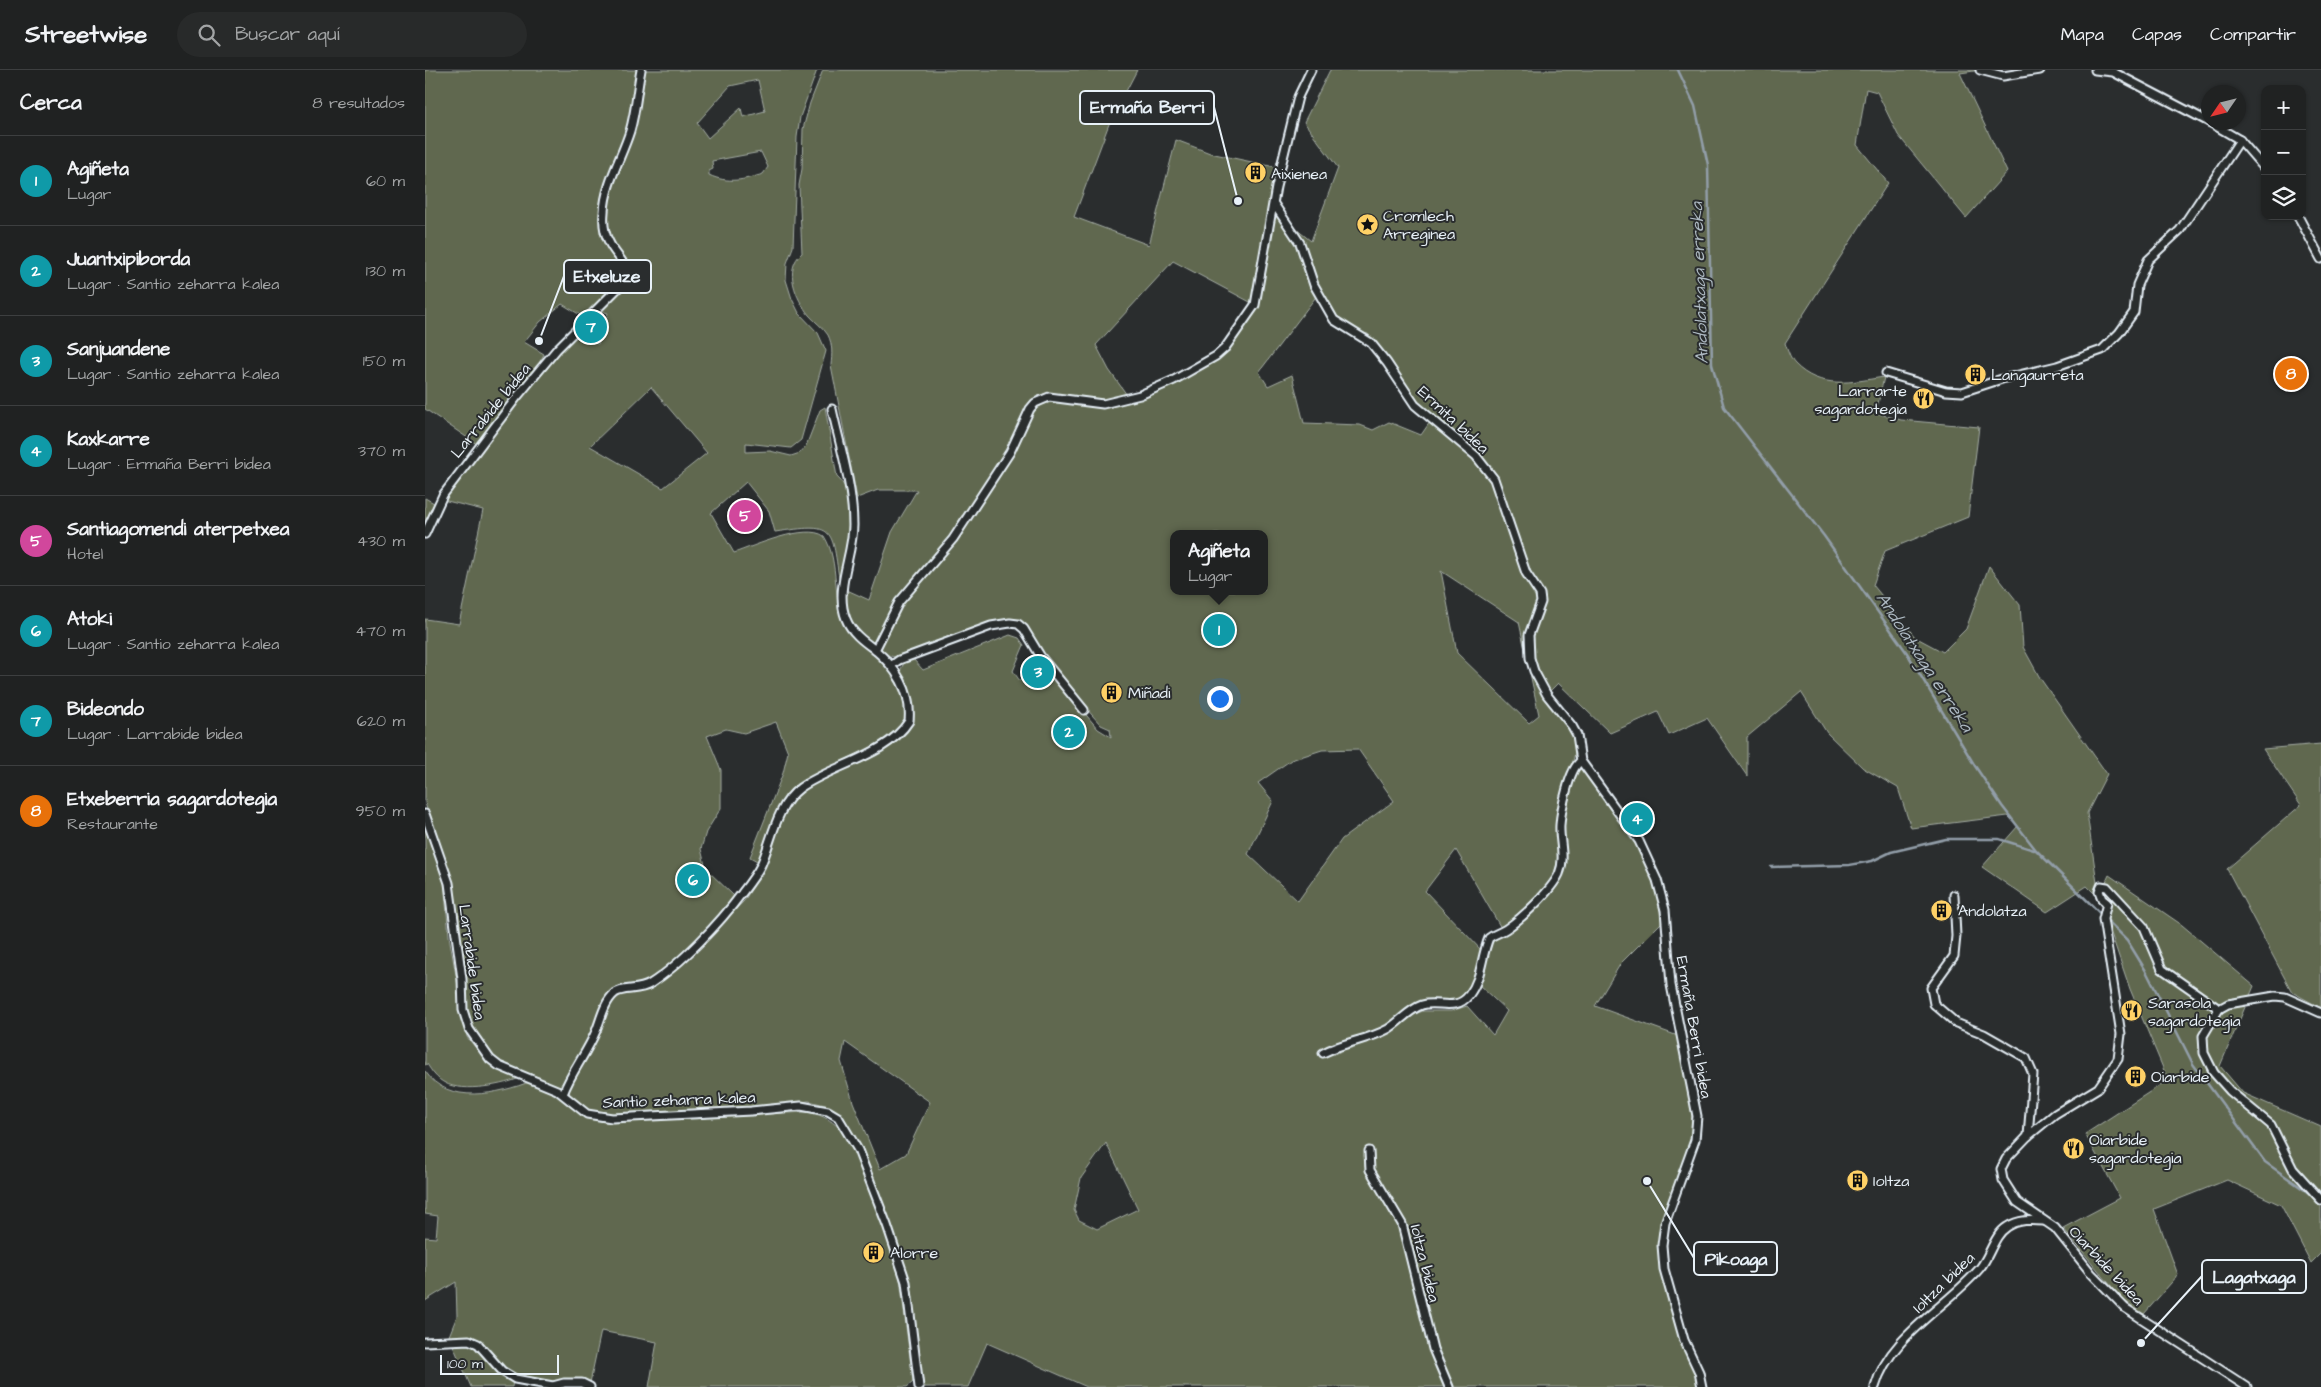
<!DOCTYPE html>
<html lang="es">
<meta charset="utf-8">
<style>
body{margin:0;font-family:"Architects Daughter",sans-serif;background:#282a2a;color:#f1f3f6}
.controls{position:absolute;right:15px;top:15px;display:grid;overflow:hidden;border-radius:10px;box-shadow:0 1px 4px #0004}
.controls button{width:45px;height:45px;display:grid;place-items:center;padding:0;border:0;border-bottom:1px solid #3d3f40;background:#202222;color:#f1f3f6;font:25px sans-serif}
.compass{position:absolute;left:1776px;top:15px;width:45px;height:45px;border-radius:50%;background:#202222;box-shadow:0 1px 4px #0004;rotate:235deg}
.scale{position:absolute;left:15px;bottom:12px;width:119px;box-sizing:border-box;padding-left:5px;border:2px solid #e8f1f8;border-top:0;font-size:14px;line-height:18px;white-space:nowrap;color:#e8f1f8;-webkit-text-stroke:4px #2a2d2e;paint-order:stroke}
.you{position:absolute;left:794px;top:628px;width:18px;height:18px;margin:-12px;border:4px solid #fff;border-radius:50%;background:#1a73e8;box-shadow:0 0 0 8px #1a73e833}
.badge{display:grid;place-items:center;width:32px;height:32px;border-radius:50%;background:#1a73e8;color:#fff;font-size:16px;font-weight:700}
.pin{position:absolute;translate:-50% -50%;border:2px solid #fff;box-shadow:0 1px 5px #0006}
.popup{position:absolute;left:745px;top:460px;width:98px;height:65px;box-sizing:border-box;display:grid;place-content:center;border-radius:10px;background:#202222;filter:drop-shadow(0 1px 4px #0005);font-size:16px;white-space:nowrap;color:#a2a4a5}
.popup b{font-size:19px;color:#f1f3f6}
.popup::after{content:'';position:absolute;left:50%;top:100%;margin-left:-10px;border:10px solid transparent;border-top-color:#202222}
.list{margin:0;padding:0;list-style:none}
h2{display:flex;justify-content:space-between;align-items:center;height:65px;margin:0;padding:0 20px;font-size:21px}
h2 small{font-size:16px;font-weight:400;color:#a2a4a5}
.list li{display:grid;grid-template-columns:32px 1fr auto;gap:15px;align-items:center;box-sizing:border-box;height:90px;padding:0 20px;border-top:1px solid #3d3f40}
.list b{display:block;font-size:19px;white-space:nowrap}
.list p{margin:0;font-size:16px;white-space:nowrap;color:#a2a4a5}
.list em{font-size:16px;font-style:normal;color:#a2a4a5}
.icon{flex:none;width:28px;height:28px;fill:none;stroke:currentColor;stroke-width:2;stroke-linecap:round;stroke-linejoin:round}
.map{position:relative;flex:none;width:1896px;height:1317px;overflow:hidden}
header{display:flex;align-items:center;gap:30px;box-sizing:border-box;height:70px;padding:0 25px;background:#202222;border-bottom:1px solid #3d3f40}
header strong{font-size:24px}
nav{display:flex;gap:28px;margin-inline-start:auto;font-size:18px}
.search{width:350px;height:45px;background:#282a2a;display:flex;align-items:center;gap:12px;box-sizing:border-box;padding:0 18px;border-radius:28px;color:#a2a4a5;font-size:19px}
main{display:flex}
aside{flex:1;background:#202222}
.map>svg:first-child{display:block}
</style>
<header>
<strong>Streetwise</strong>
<div class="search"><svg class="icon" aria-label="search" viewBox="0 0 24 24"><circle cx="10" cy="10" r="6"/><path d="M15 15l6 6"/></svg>Buscar aquí</div>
<nav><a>Mapa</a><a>Capas</a><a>Compartir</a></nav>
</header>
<main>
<aside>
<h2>Cerca<small>8 resultados</small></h2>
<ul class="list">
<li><span class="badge" style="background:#0f9aa8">1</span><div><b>Agiñeta</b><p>Lugar</p></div><em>60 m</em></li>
<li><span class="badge" style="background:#0f9aa8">2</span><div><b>Juantxipiborda</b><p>Lugar · Santio zeharra kalea</p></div><em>130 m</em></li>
<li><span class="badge" style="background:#0f9aa8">3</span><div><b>Sanjuandene</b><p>Lugar · Santio zeharra kalea</p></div><em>150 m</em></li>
<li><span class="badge" style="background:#0f9aa8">4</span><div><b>Kaxkarre</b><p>Lugar · Ermaña Berri bidea</p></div><em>370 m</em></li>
<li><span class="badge" style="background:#d1479c">5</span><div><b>Santiagomendi aterpetxea</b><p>Hotel</p></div><em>430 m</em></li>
<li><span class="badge" style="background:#0f9aa8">6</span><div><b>Atoki</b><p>Lugar · Santio zeharra kalea</p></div><em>470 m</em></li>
<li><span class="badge" style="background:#0f9aa8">7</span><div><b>Bideondo</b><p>Lugar · Larrabide bidea</p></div><em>620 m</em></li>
<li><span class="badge" style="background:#e8710a">8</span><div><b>Etxeberria sagardotegia</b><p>Restaurante</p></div><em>950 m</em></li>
</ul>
</aside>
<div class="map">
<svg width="1896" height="1317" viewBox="0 0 1896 1317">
<rect width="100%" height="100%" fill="#2a2d2e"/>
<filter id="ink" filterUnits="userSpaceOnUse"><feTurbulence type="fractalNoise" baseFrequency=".02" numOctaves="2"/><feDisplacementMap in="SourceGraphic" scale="10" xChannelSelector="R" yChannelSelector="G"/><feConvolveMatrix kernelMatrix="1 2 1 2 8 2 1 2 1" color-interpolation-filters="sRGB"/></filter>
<g filter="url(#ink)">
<!-- green -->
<g fill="#60684f" stroke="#a4aca4" fill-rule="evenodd">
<path d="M 0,0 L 392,0 L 375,47 L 372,67 L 368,177 L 362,193 L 361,210 L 367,229 L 374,243 L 393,263 L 401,281 L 376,370 L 366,378 L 321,373 L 321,382 L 345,381 L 366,386 L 375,383 L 381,376 L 395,340 L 400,337 L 412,407 C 437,428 420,486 415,515 C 406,456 412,453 350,462 L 344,441 L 321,412 L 286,443 L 309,483 C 329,476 381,453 399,466 C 416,493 405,531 423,558 C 442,587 467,587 478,625 C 482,637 482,647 476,659 L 441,680 L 397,701 L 396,709 C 422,696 480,674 487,645 L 475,601 L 479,593 L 488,589 L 498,600 L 585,565 L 594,568 L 599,575 L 588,601 L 595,611 L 601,605 L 612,614 L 624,601 L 673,659 L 686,667 L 685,659 L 676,655 L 667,645 L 616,584 L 602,557 L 596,552 L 584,549 L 568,552 L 470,587 C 457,586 428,560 423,547 C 420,538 421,529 422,520 L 444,530 L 467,462 L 492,420 L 453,420 L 432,428 L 406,295 C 407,285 408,275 403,265 C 398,257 390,252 384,245 C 371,229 358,199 377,183 L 374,115 L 377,99 L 378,59 L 385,33 L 398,0 L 712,0 L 684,54 L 649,147 L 724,175 L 751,70 L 785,83 L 850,97 L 827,233 L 748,191 L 671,275 L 684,300 L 707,332 L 749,314 L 790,290 L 802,280 L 832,237 L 851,143 L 886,171 L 913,98 L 879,52 L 905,0 L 1556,0 L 1535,3 L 1582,102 L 1541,148 L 1473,65 L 1452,22 L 1441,19 L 1432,75 L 1463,113 L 1360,273 C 1362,279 1365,289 1370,294 C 1395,320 1427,312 1459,307 L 1451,343 L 1476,350 L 1554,357 L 1543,447 L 1460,481 L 1448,515 L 1490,567 L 1518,582 L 1541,559 L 1564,496 L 1595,535 L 1598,577 L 1615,608 L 1682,704 L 1662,743 L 1674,827 L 1684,805 L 1757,855 L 1829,916 L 1795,996 L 1818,1023 L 1896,1057 L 1896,1183 L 1886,1193 L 1856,1135 L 1802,1110 L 1729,1139 L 1753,1205 L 1719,1244 L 1697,1229 L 1638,1158 L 1695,1128 L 1660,1064 L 1743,1010 L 1705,919 L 1674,828 L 1662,816 L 1622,842 L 1557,797 L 1593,756 L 1583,746 L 1486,758 L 1473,718 L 1438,698 L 1402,663 L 1376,622 L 1322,667 L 1322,706 L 1282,648 L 1244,665 L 1233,642 L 1185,663 L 1133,613 L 1119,627 L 1143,655 L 1149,671 L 1150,683 L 1132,755 L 1135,785 L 1127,810 L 1118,822 L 1076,858 L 1031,780 L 1000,821 L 1057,881 C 1053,897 1050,916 1038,927 C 1026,937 1015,929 1001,932 C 984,935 975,952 959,957 C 940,965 920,968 901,977 L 901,985 L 920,977 L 955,967 L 985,946 L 998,941 L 1026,941 L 1042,936 L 1068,965 L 1082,941 L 1053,914 L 1062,876 L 1067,870 L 1080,863 L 1121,826 L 1132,812 L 1140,786 L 1137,762 L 1139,742 L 1151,702 L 1157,698 L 1199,759 L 1212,773 L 1231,817 L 1237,852 L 1196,893 L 1170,936 L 1253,966 C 1260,1004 1274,1047 1263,1085 C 1254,1115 1234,1143 1234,1175 C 1235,1207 1246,1241 1257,1271 C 1262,1286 1272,1301 1273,1317 L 1028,1317 L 1010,1278 L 982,1160 L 965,1124 L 947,1098 L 947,1081 L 942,1079 L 939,1085 L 940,1097 L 968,1140 L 975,1159 L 1007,1281 L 1022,1317 L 662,1317 L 562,1273 L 543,1317 L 498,1317 L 491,1281 L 483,1209 L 464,1151 L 426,1060 L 418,1046 L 404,1036 L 384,1031 L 346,1036 L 192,1046 L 165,1042 L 153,1035 L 145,1025 L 143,1018 L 164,985 L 186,933 L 198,923 L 227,917 L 249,902 L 319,831 L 337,802 L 334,792 L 325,787 L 358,703 L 363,682 L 351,652 L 319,663 L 301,659 L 282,666 L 296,700 L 296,738 L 281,762 L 276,779 L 281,799 L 309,826 C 291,850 250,898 223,911 C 212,916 201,917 189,918 L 182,928 L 155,986 L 136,1015 L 132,1017 L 80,995 L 66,986 L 54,973 L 42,946 L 40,910 L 27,834 L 28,818 L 0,733 L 0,549 L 34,554 L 58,440 L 18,430 L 97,324 L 147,265 L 173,274 L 183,243 L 173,240 L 204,208 L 196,208 L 186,220 L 157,246 L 137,234 L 115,252 L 99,272 L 119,284 L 112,298 L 53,375 L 0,339 ZM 333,10 L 340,41 L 318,47 L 316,38 L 283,68 L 272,53 L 305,16 ZM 336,82 L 343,97 L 338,104 C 319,110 303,114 284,105 L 284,101 L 288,99 L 287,91 ZM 893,224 L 916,258 L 943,264 L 965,289 L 980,316 L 1003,343 L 1005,352 L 996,365 L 964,352 L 948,360 L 935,355 L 879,353 L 867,305 L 843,316 L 834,302 ZM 226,317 L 282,383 L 238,418 L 165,376 ZM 626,323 L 649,328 L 646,333 C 613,328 614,339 592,359 C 599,338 603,325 626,323 ZM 537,445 L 542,449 L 529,472 L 525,467 ZM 749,464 L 839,464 L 839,521 L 749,521 ZM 1016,501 L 1094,552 L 1114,645 L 1104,653 L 1032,583 ZM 933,679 L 969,731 L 917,769 L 873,831 L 823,784 L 848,731 L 833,713 L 866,690 L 897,680 ZM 420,972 L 505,1032 L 481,1084 L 455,1099 L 428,1032 L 416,991 ZM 681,1073 L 713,1139 L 672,1159 L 654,1150 L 649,1140 L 656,1108 Z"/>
<path d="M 0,428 L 9,433 L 0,456 Z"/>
<path d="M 1896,674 L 1896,938 L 1867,922 L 1802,799 L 1876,735 L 1838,679 Z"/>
<path d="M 0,754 L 19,812 L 24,866 L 42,967 L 59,988 L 71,997 L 97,1007 C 80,1015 38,1023 20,1013 C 12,1009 7,1002 2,994 L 0,995 Z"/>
<path d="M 0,1001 C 23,1036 73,1024 107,1011 C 115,1015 123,1019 131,1024 C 154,1039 150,1047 181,1052 L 382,1042 C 406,1046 418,1059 429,1080 L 473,1193 L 488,1312 L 482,1317 L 224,1317 L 232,1272 L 176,1261 L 165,1313 L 138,1310 L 127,1312 L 89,1304 L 87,1317 L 46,1317 L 24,1266 L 32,1246 L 31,1212 L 0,1231 L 0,1167 L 11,1168 L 13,1146 L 0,1144 Z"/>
</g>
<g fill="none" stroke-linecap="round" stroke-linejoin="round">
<!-- stream -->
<g stroke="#929ea9" stroke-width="2.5">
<path d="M 1253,0 L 1270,36 L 1283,95 L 1287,294 L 1299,337 L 1399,466 L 1482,583 L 1550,696 L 1577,736 L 1611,780 L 1702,870 L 1721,901 L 1768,994 L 1840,1092 L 1888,1126"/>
<path d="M 1346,797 L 1424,795 L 1447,791 L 1466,782 L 1521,769 L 1574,769 L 1609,780"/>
</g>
<defs>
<g id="street">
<path d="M 1555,0 L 1578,6 L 1615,0"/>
<path d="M 1670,0 L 1688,2 L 1784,52"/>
<path d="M 1784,52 L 1815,70 L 1840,99"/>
<path d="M 849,134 L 875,173 L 889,215 L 909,250 L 946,273 L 962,293 L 990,335 L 1051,386 L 1069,409 L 1101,503 L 1115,524 L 1116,532 L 1104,565 L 1105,588 L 1109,601 L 1122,625 L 1147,656 L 1152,665 L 1156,691 L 1214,771 L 1232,810 L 1240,840 L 1246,915 L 1272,1046 L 1270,1070 L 1240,1153 L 1237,1175 L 1239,1199 L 1259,1270 L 1274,1302 L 1277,1317"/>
<path d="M 1873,146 L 1896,189"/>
<path d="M 1461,303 L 1521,321 L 1537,322 L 1577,309 L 1632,296 L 1677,280 L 1694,263 L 1709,242 L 1712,215 L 1723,190 L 1755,160 L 1815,70"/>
<path d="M 0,464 L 18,425 L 92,327 L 132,279 L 199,212 C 206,193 191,188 184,172 C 179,163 178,152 179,142 C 180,114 197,87 205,61 C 211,41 212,20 216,0"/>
<path d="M 450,580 L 474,532 L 528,469 L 585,382 L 605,339 L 610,333 L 624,327 L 678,334 L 715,325 L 749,310 L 791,286 L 800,278 L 830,235 L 851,117 L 869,43 L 873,27 L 886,0"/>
<path d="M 467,595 L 474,590 L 566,556 L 585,553 L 593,554 L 599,559 L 616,587 L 659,640"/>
<path d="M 0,744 L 24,813 L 37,909 L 38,940 L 44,959 L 65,989 L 74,996 L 132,1020 L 162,1044 L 187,1048 L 326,1041 L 376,1036 L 403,1041 L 413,1047 L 433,1080 L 462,1155 L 481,1212 L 494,1317"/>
<path d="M 1529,825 L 1531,866 L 1529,886 L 1506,918 L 1509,934 L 1531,953 L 1559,964 L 1601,988 L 1608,1004 L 1603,1066"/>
<path d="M 1794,939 L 1737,899 L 1719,857 L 1682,817 L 1676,816 L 1674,821 L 1677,829 L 1682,833 L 1678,849 L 1696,964 L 1693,989 L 1673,1018 L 1630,1044 L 1603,1066 L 1581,1089 L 1576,1099 L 1578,1110 L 1592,1132 L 1630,1158 L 1666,1203 L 1700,1238 L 1822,1317"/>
<path d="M 1896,943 L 1860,927 L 1850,926 L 1803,934 L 1794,939 L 1778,966 L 1779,983 L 1789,1003 L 1805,1021 L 1846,1055 L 1868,1099 L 1896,1130"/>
<path d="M 898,983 C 919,972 943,970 963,959 C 975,952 983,940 997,935 C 1013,930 1031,942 1044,925 C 1057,908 1056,887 1064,868 C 1069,864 1075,863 1081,859 C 1096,849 1126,821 1134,804 C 1141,787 1134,772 1135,755 C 1136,741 1144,698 1156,691"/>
<path d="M 138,1024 C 146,1002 162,983 171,961 C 176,949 179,932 190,923 C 198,917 214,921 225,914 C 256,894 295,853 317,823 C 324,814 331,805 336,795 C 347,770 351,736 375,718 C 407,695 462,686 484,651 C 487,622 471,597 449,579 C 438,571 426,562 421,549 C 409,519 428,486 428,455 C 428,417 415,376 407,339"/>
<path d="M 944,1081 L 945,1100 L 977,1154 L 1008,1279 L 1024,1317"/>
<path d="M 0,1272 L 44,1270 L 53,1274 L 77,1301 L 90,1309 L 128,1316 L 139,1313 L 157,1313 L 165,1317"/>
<path d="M 1450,1317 C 1464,1266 1522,1237 1555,1198 C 1565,1186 1569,1165 1582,1157 C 1594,1149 1606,1150 1619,1151"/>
</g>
</defs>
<!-- street casing -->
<use href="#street" stroke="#e8f1f8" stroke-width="11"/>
<!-- street -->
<use href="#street" stroke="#2a2d2e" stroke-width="7"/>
</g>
</g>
<!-- icons -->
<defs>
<symbol id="building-disc" viewBox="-11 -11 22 22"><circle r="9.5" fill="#ffd166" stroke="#2a2d2e"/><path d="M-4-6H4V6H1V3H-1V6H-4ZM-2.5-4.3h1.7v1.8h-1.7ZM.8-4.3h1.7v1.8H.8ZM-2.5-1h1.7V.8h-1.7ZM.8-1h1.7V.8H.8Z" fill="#111"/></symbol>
<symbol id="sight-disc" viewBox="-11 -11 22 22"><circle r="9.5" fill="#ffd166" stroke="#2a2d2e"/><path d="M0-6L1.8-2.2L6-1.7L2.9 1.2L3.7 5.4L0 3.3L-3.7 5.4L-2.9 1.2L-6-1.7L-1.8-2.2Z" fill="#111"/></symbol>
<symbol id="restaurant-disc" viewBox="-11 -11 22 22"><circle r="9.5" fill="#ffd166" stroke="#2a2d2e"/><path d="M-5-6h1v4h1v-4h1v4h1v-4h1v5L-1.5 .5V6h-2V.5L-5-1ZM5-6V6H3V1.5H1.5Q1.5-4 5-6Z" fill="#111"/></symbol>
</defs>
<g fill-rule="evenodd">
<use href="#building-disc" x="818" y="90" width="25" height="25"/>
<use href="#sight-disc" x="930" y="142" width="25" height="25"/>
<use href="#building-disc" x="1538" y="292" width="25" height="25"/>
<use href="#restaurant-disc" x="1486" y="316" width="25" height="25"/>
<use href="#building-disc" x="674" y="610" width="25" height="25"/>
<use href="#building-disc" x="1504" y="828" width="25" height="25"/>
<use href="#restaurant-disc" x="1694" y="928" width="25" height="25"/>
<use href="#building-disc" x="1698" y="994" width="25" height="25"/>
<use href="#restaurant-disc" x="1636" y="1066" width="25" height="25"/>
<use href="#building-disc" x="1420" y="1098" width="25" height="25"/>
<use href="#building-disc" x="436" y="1170" width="25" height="25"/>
</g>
<g text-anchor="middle" stroke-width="4" stroke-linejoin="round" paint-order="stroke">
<!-- poi labels -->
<g font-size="16" fill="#e8f1f8" stroke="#2a2d2e" text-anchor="start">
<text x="846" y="109">Aixienea</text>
<text x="958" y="151">Cromlech<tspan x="958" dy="18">Arreginea</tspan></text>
<text x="1566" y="310">Langaurreta</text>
<text x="1482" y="326" text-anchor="end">Larrarte<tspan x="1482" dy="18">sagardotegia</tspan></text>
<text x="703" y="628">Miñadi</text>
<text x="1533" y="846">Andolatza</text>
<text x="1723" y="938">Sarasola<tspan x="1723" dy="18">sagardotegia</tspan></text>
<text x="1726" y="1012">Oiarbide</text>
<text x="1664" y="1075">Oiarbide<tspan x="1664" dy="18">sagardotegia</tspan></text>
<text x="1448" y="1116">Ioltza</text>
<text x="465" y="1188">Alorre</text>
</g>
<!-- street labels -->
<g font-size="16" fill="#e8f1f8" stroke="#2a2d2e">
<text transform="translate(65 340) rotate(-51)" y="6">Larrabide bidea</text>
<text transform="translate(1029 349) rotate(43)" y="6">Ermita bidea</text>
<text transform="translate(48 892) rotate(82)" y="6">Larrabide bidea</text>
<text transform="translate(1270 957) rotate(80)" y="6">Ermaña Berri bidea</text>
<text transform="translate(254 1029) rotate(-2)" y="6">Santio zeharra kalea</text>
<text transform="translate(1001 1193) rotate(76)" y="6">Ioltza bidea</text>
<text transform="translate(1682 1195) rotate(47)" y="6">Oiarbide bidea</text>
<text transform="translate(1518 1212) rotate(-44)" y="6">Ioltza bidea</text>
</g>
<!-- water labels -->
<g font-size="18" font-style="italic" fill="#aebac3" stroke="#2a2d2e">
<text transform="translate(1274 213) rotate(-92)" y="6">Andolatxaga erreka</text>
<text transform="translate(1500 592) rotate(57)" y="6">Andolatxaga erreka</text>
</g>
</g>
<!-- callouts -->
<path fill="none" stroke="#e8f1f8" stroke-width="2" d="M813 131L789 37M114 271L139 206M1222 1111L1269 1188M1716 1273L1777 1206"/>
<g fill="#e8f1f8" stroke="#2a2d2e" stroke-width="2">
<circle cx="813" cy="131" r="5"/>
<circle cx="114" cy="271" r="5"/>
<circle cx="1222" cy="1111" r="5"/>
<circle cx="1716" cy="1273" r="5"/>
</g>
<g fill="#2a2d2e" stroke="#e8f1f8" stroke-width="2">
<rect x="655" y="21" width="134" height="33" rx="5"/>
<rect x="139" y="190" width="87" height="33" rx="5"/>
<rect x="1269" y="1172" width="83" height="33" rx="5"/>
<rect x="1777" y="1190" width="104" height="33" rx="5"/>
</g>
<g font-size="18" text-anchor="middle" font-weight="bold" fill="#e8f1f8">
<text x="722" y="43">Ermaña Berri</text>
<text x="182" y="212">Etxeluze</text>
<text x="1311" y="1195">Pikoaga</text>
<text x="1829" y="1213">Lagatxaga</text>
</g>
</svg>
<div class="controls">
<button>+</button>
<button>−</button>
<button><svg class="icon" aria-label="layers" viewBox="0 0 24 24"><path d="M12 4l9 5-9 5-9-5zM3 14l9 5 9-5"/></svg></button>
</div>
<svg class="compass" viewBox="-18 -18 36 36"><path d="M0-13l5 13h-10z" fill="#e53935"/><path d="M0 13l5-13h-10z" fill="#a2a4a5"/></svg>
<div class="scale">100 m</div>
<div class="you"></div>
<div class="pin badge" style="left:794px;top:560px;background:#0f9aa8">1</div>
<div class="popup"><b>Agiñeta</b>Lugar</div>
<div class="pin badge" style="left:644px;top:662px;background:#0f9aa8">2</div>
<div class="pin badge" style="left:613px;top:602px;background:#0f9aa8">3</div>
<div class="pin badge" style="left:1212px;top:749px;background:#0f9aa8">4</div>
<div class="pin badge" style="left:320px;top:446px;background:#d1479c">5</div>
<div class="pin badge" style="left:268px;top:810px;background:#0f9aa8">6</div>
<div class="pin badge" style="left:166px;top:257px;background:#0f9aa8">7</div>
<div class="pin badge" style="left:1866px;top:304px;background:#e8710a">8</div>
</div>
</main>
